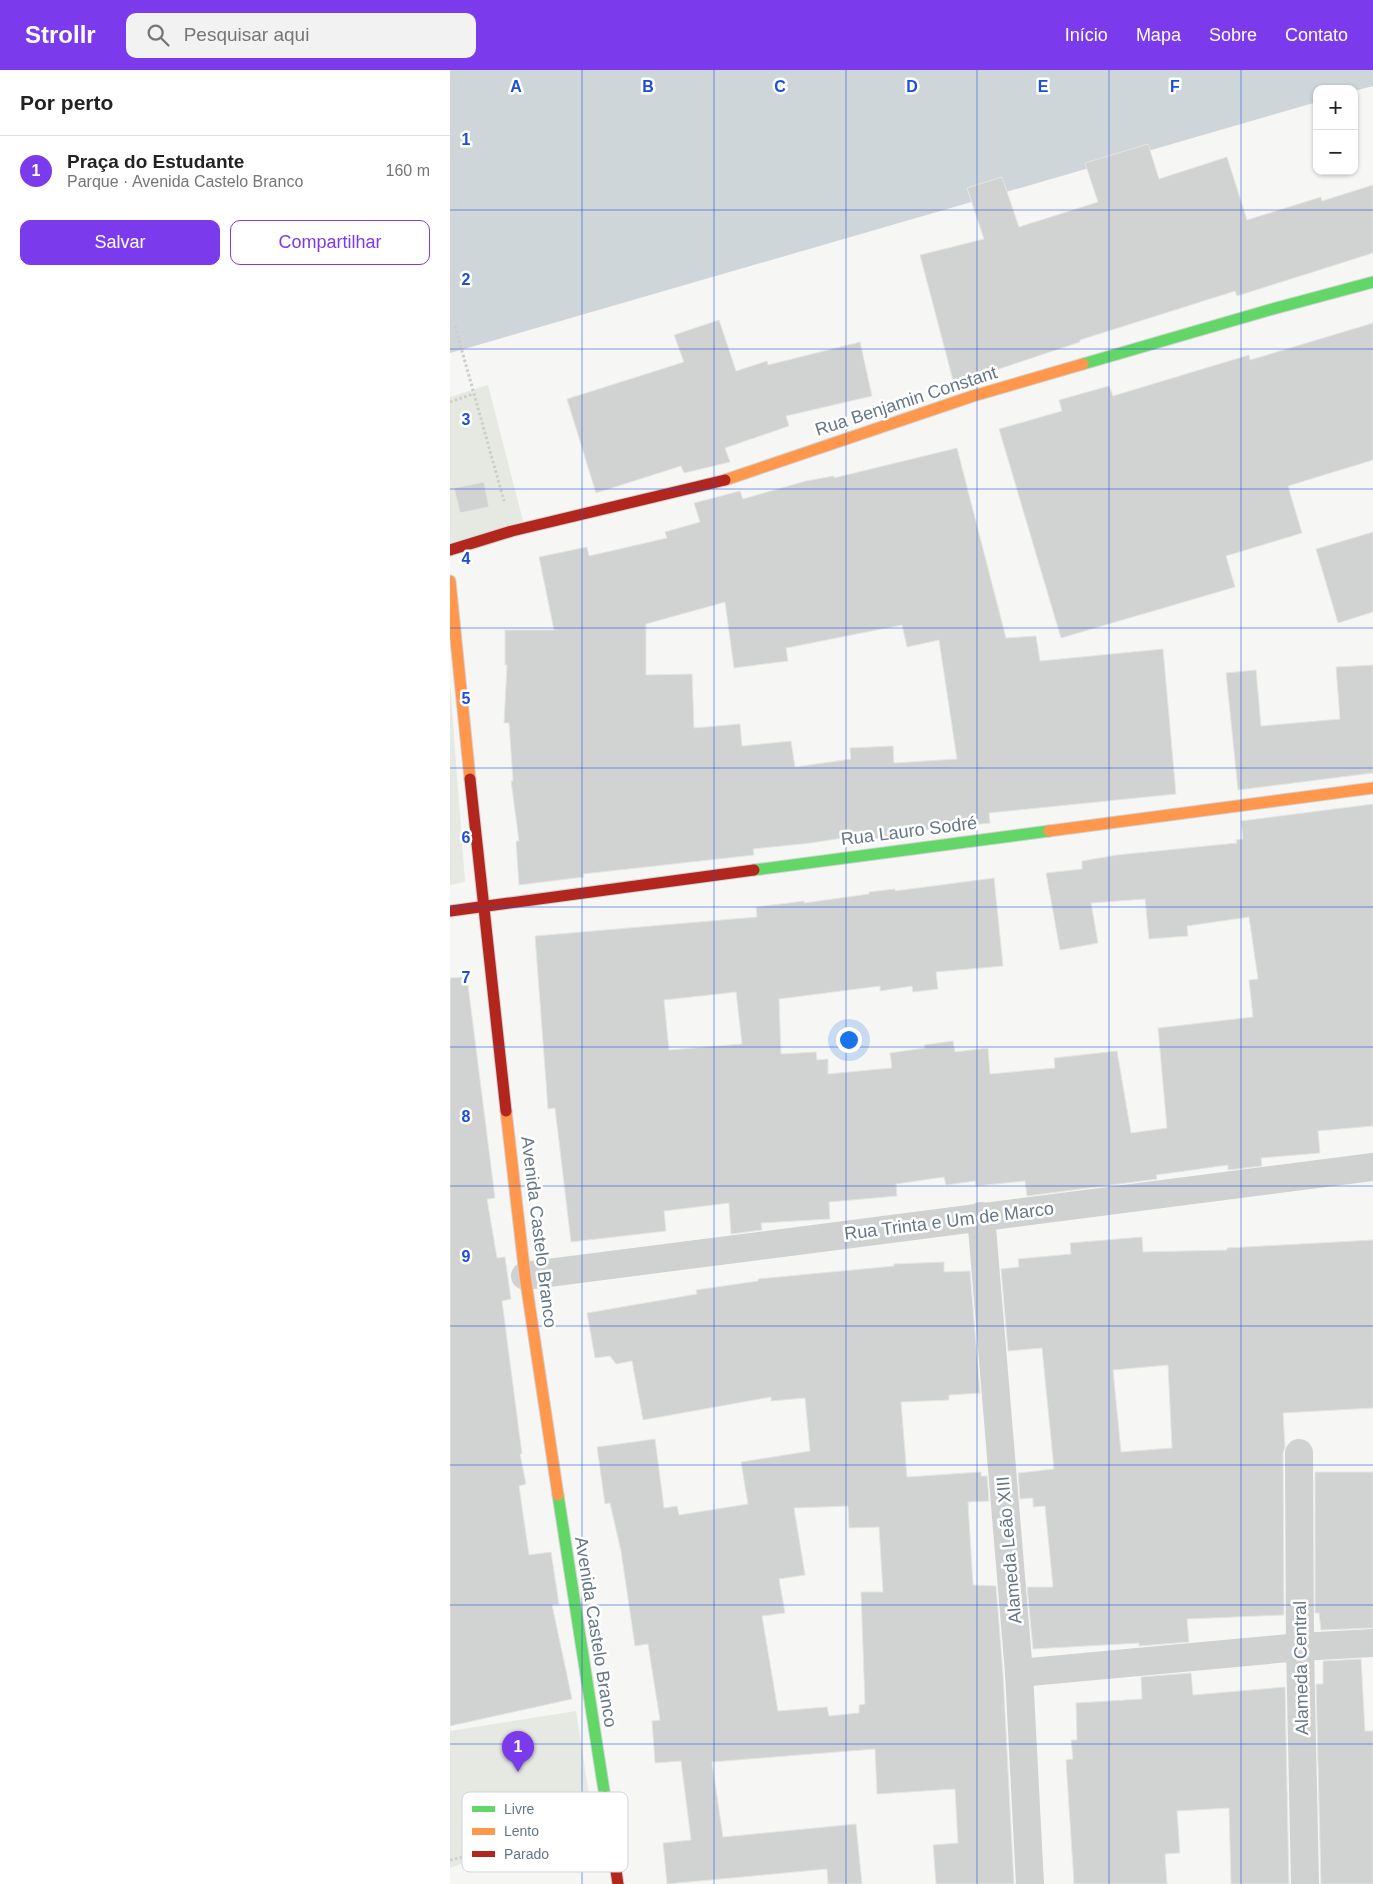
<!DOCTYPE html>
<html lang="pt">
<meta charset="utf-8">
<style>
body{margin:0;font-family:Arial,sans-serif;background:#f2f2f2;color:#222}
.controls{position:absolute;right:15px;top:15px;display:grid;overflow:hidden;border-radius:10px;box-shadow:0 1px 4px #0004}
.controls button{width:45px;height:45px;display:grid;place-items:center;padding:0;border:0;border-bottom:1px solid #e0e0e0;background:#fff;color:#222;font:25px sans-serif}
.you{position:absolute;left:398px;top:969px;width:18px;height:18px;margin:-12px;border:4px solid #fff;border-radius:50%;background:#1a73e8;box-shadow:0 0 0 8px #1a73e833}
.badge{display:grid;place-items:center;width:32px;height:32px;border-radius:50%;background:#7c3aed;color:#fff;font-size:16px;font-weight:700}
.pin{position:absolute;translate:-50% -41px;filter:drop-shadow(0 1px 2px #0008)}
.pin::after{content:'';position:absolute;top:26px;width:18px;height:15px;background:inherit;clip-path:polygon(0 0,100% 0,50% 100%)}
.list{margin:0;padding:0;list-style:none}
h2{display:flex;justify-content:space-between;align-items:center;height:65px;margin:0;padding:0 20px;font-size:21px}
h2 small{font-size:16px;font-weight:400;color:#767676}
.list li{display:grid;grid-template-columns:32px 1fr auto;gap:15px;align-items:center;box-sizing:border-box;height:70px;padding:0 20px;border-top:1px solid #e0e0e0}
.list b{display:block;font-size:19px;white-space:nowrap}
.list p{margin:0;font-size:16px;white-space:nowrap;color:#767676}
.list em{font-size:16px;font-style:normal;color:#767676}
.actions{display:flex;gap:10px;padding:15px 20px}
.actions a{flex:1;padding:11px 0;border:1px solid #7c3aed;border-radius:10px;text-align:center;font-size:18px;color:#7c3aed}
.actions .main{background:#7c3aed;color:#fff}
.icon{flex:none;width:28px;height:28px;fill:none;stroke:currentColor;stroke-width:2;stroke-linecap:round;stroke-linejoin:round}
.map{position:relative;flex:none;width:923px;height:1814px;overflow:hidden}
header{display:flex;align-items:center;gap:30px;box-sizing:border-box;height:70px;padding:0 25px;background:#7c3aed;color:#fff}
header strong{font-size:24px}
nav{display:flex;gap:28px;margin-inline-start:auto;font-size:18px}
.search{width:350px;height:45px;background:#f2f2f2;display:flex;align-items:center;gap:12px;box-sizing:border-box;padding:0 18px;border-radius:10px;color:#767676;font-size:19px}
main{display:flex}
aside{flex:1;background:#fff}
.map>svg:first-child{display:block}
</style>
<header>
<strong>Strollr</strong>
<div class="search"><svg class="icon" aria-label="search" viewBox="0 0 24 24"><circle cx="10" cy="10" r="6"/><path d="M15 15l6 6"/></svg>Pesquisar aqui</div>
<nav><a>Início</a><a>Mapa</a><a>Sobre</a><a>Contato</a></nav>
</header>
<main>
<aside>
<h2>Por perto<small></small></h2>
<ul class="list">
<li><span class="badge">1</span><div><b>Praça do Estudante</b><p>Parque · Avenida Castelo Branco</p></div><em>160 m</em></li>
</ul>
<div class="actions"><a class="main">Salvar</a><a>Compartilhar</a></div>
</aside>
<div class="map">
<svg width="923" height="1814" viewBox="0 0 923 1814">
<rect width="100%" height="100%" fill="#f6f6f4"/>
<!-- green -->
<g fill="#e6e9e2">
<path d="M 38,315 L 73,451 L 0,474 L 0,327 Z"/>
<path d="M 0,613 L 15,812 L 0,815 Z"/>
<path d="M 126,1641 L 142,1744 L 0,1798 L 0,1661 Z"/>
</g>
<!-- water -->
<path fill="#cfd6d9" d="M 0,0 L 923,0 L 923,16 L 904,21 L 904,19 L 867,19 L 867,32 L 0,283 Z"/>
<!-- building -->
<g fill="#d1d2d2" stroke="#e5e5e4" fill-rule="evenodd">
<path d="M 698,74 L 709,109 L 777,87 L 797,150 L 871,127 L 872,131 L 923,115 L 923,183 L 787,226 L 785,221 L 630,270 L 630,272 L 504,314 L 470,185 L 534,169 L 517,118 L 552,107 L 569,157 L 648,132 L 635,93 Z"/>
<path d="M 269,250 L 286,301 L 317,291 L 318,295 L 410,272 L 422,326 L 336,346 L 339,356 L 275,378 L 280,392 L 234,403 L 231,396 L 146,423 L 117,329 L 234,292 L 224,265 Z"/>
<path d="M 923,253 L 923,390 L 838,416 L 852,463 L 776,486 L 785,517 L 611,568 L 549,359 L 612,341 L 609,330 L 659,316 L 663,326 L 799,285 L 800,290 Z"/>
<path d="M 507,378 L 556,568 L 586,566 L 590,591 L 713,579 L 726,724 L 539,743 L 540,753 L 448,763 L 448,766 L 415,770 L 406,771 L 405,766 L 361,773 L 303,779 L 304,785 L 133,804 L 134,807 L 69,815 L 66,771 L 69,771 L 61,711 L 63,711 L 59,653 L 54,653 L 57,595 L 55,595 L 55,560 L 104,560 L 89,487 L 137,477 L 139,486 L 217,468 L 215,462 L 250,452 L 244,433 L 290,421 L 293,429 L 356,411 L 384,406 L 384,408 ZM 275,532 L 284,598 L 338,591 L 336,578 L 452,555 L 457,577 L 489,570 L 507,689 L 444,693 L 443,676 L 400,678 L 401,689 L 345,697 L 341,671 L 292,676 L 290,654 L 244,658 L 242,604 L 196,605 L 196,554 Z"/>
<path d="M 34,412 L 39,437 L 10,443 L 4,418 Z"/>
<path d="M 923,462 L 923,542 L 888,553 L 866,479 Z"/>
<path d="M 923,595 L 923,703 L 788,720 L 776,603 L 806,600 L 811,656 L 890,649 L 886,597 Z"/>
<path d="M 923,734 L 923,1056 L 868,1061 L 870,1083 L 811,1088 L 812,1096 L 778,1100 L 778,1095 L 706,1105 L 707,1109 L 577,1126 L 575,1111 L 526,1116 L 525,1111 L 496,1115 L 494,1107 L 446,1114 L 447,1126 L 379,1132 L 380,1149 L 311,1153 L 312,1160 L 281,1164 L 279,1133 L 214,1141 L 216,1161 L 121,1172 L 105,1038 L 98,1039 L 85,866 L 307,847 L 306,837 L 354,831 L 354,833 L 419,824 L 419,822 L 445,819 L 445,821 L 544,808 L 553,896 L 486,902 L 488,919 L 463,922 L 462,916 L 430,921 L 430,916 L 329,929 L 331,984 L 366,982 L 367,990 L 378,989 L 378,1004 L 442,998 L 440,983 L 475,978 L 474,975 L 503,971 L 505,982 L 538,978 L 540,1004 L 605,998 L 604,988 L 667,981 L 681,1063 L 717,1058 L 708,958 L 803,947 L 799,910 L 808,909 L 799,847 L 737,856 L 738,866 L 699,869 L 695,829 L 641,833 L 648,873 L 610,880 L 596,803 L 632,799 L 632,791 L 667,785 L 787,773 L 786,770 L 793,769 L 791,751 ZM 286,922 L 292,974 L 219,980 L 214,930 Z"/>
<path d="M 17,907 L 45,1128 L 37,1129 L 47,1188 L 55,1187 L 61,1229 L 52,1231 L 72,1384 L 70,1384 L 76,1414 L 69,1416 L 79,1485 L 101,1482 L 109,1534 L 102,1535 L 122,1629 L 0,1656 L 0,908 Z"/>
<path d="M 692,1167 L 693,1182 L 777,1180 L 777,1178 L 923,1170 L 923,1338 L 833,1343 L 835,1377 L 833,1383 L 834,1545 L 737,1549 L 739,1572 L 689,1576 L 689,1573 L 583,1579 L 577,1517 L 603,1517 L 595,1436 L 583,1437 L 583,1428 L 570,1429 L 568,1403 L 604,1399 L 592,1278 L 558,1281 L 551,1199 L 569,1197 L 568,1189 L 621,1184 L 620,1173 ZM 718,1295 L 722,1378 L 671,1382 L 663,1300 Z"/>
<path d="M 494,1192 L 494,1202 L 520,1201 L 530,1323 L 499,1325 L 499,1330 L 451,1332 L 457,1407 L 531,1402 L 531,1406 L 537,1406 L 539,1431 L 518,1432 L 523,1515 L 546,1516 L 553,1604 L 564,1814 L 486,1814 L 483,1775 L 508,1773 L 505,1719 L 427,1724 L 425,1679 L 262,1692 L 273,1767 L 406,1754 L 412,1814 L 378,1814 L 377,1799 L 217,1814 L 213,1773 L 241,1770 L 231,1691 L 205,1693 L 202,1651 L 210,1650 L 198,1574 L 185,1576 L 171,1481 L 160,1433 L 155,1434 L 147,1377 L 205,1369 L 214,1438 L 227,1436 L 229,1445 L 298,1434 L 291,1392 L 360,1381 L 355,1328 L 321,1331 L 321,1327 L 193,1350 L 182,1291 L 166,1294 L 160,1286 L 145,1288 L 137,1243 L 247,1224 L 246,1220 L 308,1211 L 308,1209 L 444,1196 L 444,1194 ZM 398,1436 L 399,1458 L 429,1457 L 433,1522 L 411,1522 L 415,1634 L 409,1635 L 409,1643 L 379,1646 L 377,1637 L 328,1641 L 312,1546 L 335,1543 L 329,1509 L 355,1505 L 344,1438 Z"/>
<path d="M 865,1402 L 923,1402 L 923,1558 L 871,1560 L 869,1543 L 865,1543 Z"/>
<path d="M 911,1589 L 915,1661 L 923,1661 L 923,1814 L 871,1814 L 866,1614 L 873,1614 L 873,1591 Z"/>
<path d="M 741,1603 L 743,1625 L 835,1617 L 839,1814 L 781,1814 L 779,1738 L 727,1741 L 730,1783 L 715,1784 L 717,1814 L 624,1814 L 616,1690 L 623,1689 L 621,1670 L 627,1670 L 626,1633 L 692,1629 L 691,1607 Z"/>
</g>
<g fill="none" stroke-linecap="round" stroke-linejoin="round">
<defs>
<g id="fast">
<path d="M 633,294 L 819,240 L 923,212"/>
<path d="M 304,800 L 599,761"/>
<path d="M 108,1425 L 155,1727"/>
</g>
<g id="slow">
<path d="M 275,410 L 523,326 L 633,294"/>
<path d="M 0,511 L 20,709"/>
<path d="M 599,761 L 923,718"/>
<path d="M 56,1041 L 75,1206 L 108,1425"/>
</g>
<g id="jam">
<path d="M 0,480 L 62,461 L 275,410"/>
<path d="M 20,709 L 56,1041"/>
<path d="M 0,841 L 304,800"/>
<path d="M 155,1727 L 168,1814"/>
</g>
</defs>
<!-- fast casing -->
<use href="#fast" stroke="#d2d4d4" stroke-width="13"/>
<!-- slow casing -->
<use href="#slow" stroke="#d2d4d4" stroke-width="13"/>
<!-- jam casing -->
<use href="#jam" stroke="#d2d4d4" stroke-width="13"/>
<!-- path -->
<g stroke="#cccdce" stroke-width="3" stroke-dasharray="2.5 2.5" stroke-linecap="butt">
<path d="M 5,256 L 54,431"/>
<path d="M 0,332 L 23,324"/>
<path d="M 0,1790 L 128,1760"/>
</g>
<!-- street -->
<g stroke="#d0d1d1" stroke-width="28">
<path d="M 531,1146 L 569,1603 L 580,1814"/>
<path d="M 75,1206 L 923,1097"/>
<path d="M 849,1383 L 850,1577 L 855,1814"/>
<path d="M 569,1603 L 850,1577 L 923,1573"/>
</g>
<!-- fast -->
<use href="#fast" stroke="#63d668" stroke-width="11"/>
<!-- slow -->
<use href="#slow" stroke="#ff974d" stroke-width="11"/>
<!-- jam -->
<use href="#jam" stroke="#b3261e" stroke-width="11"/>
</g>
<!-- grid -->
<path fill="none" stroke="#1d4ed8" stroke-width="1" stroke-opacity="0.55" d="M 132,0 L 132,1814M 264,0 L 264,1814M 396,0 L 396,1814M 527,0 L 527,1814M 659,0 L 659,1814M 791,0 L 791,1814M 0,140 L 923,140M 0,279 L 923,279M 0,419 L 923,419M 0,558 L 923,558M 0,698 L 923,698M 0,837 L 923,837M 0,977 L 923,977M 0,1116 L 923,1116M 0,1256 L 923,1256M 0,1395 L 923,1395M 0,1535 L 923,1535M 0,1674 L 923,1674"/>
<g text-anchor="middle" stroke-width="5" stroke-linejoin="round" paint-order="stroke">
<!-- street labels -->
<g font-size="18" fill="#657786" stroke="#fff">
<text transform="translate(456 331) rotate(-18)" y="6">Rua Benjamin Constant</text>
<text transform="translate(459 761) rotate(-7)" y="6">Rua Lauro Sodré</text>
<text transform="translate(499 1151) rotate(-7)" y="6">Rua Trinta e Um de Marco</text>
<text transform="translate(89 1162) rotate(83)" y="6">Avenida Castelo Branco</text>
<text transform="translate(559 1480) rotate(-95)" y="6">Alameda Leão XIII</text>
<text transform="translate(146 1562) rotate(81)" y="6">Avenida Castelo Branco</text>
<text transform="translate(851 1598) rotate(-91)" y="6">Alameda Central</text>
</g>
</g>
<!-- legend -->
<rect x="12" y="1722" width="166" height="80" rx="8" fill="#fff" stroke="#d1d6db" stroke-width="1"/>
<rect x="22" y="1736" width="23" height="6" fill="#63d668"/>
<rect x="22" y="1758" width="23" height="7" fill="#ff974d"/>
<rect x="22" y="1781" width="23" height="6" fill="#b3261e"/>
<g font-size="14" fill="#657786">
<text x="54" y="1744">Livre</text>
<text x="54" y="1766">Lento</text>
<text x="54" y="1789">Parado</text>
</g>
<g font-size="16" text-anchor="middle" font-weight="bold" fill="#1d4ed8" stroke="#fff" stroke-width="5" stroke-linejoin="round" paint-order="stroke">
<text x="66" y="22">A</text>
<text x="198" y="22">B</text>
<text x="330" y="22">C</text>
<text x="462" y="22">D</text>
<text x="593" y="22">E</text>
<text x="725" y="22">F</text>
<text x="16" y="75">1</text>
<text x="16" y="215">2</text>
<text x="16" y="355">3</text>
<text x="16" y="494">4</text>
<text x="16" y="634">5</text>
<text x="16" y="773">6</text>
<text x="16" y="913">7</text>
<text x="16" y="1052">8</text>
<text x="16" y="1192">9</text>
</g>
</svg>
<div class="controls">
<button>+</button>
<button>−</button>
</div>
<div class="you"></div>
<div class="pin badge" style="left:68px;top:1702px">1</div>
</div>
</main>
